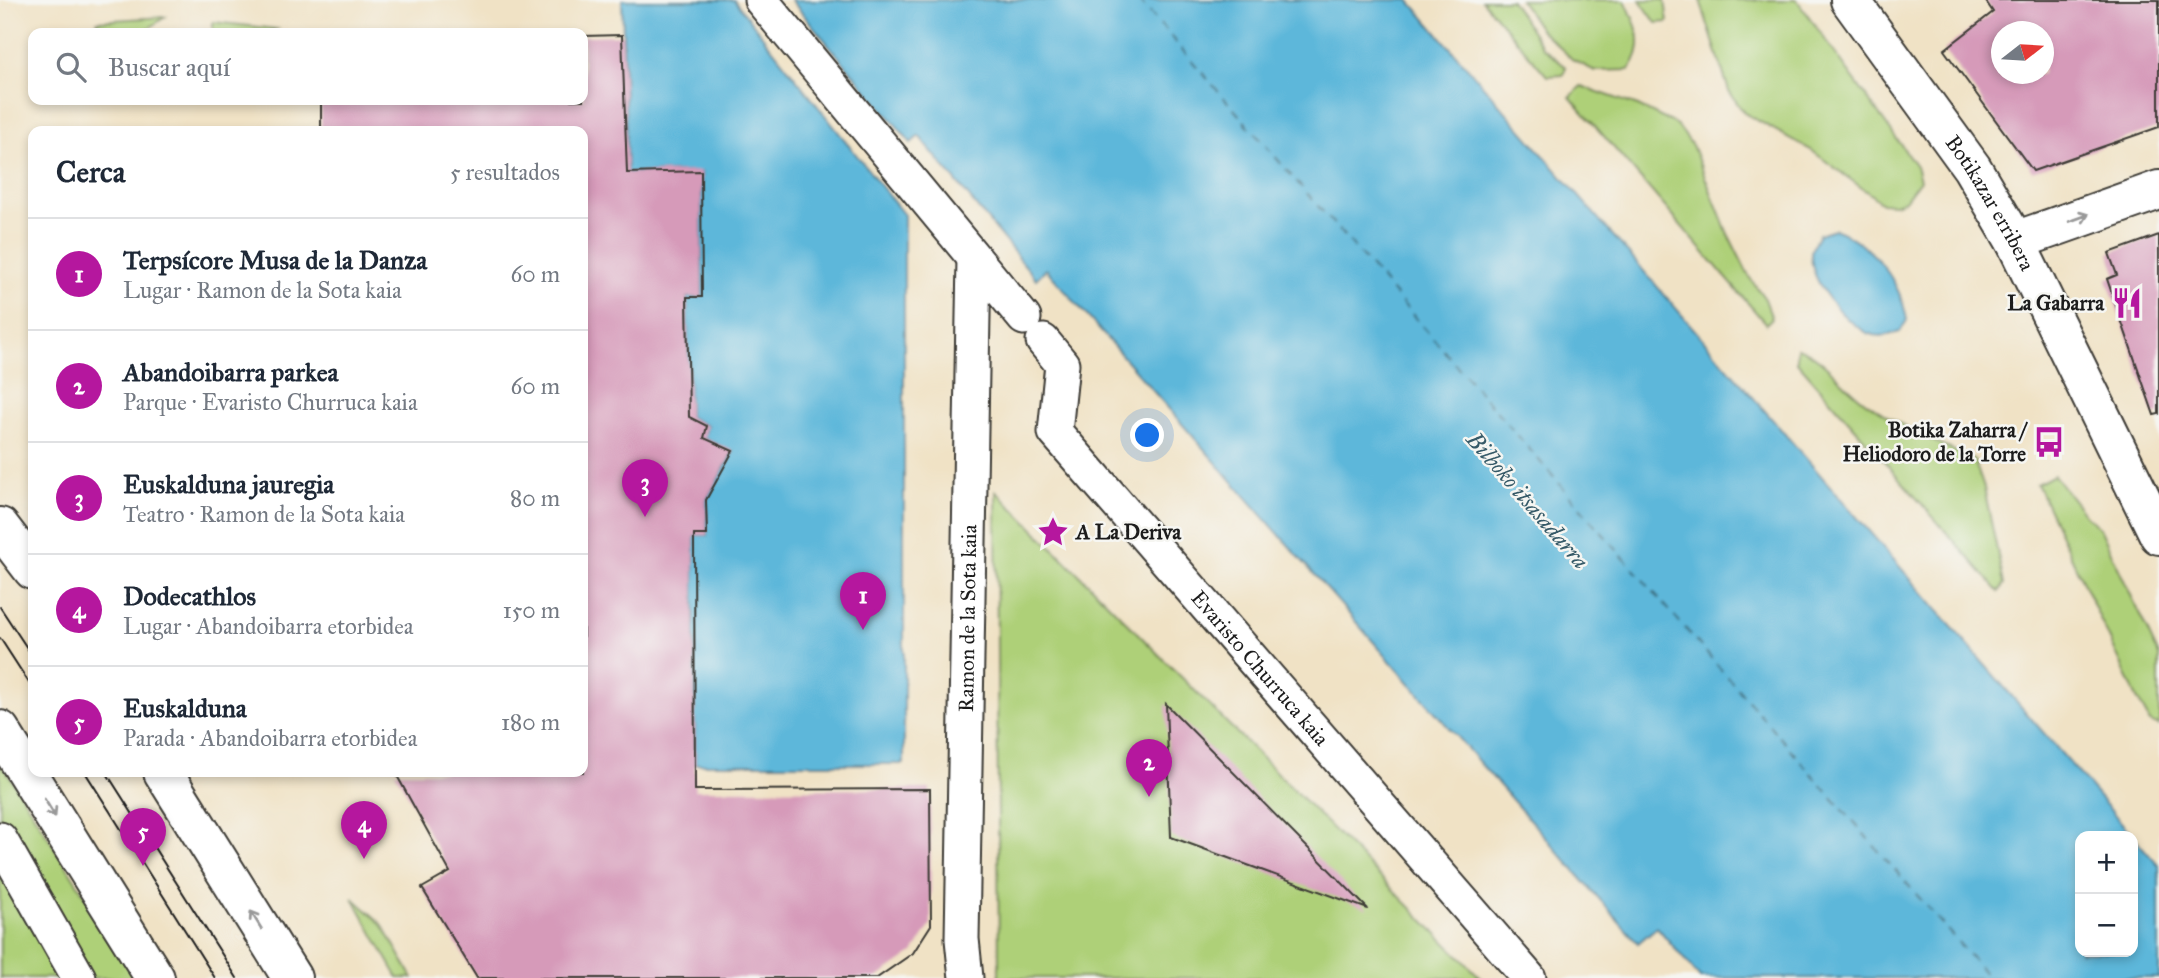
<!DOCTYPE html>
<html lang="es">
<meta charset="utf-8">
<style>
body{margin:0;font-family:"IM FELL Great Primer",serif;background:#f6f6f7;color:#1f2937}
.controls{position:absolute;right:21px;bottom:21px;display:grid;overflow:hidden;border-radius:14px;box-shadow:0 4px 10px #0003}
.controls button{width:63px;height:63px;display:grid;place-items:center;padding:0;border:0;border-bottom:2px solid #e0e1e3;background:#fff;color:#1f2937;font:35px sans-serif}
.compass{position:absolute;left:1991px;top:21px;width:63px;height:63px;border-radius:50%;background:#fff;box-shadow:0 4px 10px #0003;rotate:73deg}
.you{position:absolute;left:1148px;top:436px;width:24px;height:24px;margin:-18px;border:5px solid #fff;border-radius:50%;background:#1a73e8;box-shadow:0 0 0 10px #1a73e833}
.badge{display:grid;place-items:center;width:46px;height:46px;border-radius:50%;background:#b5179e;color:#fff;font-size:23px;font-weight:700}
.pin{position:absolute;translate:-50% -58px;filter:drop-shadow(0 2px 4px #0008)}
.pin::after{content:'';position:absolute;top:37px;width:24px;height:21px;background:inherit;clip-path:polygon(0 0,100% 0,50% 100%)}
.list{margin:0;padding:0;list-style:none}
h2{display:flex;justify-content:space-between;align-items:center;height:91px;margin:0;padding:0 28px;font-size:30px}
h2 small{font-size:23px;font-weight:400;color:#747a83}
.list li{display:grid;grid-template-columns:46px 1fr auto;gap:21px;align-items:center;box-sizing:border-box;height:112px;padding:0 28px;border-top:2px solid #e0e1e3}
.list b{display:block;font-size:26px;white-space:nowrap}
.list p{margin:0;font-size:23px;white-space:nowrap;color:#747a83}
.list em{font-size:23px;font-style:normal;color:#747a83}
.icon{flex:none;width:38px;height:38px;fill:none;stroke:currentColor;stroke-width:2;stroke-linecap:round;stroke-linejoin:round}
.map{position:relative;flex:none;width:2159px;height:978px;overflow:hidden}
.search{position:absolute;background:#fff;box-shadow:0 4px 10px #0003;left:28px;top:28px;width:560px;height:77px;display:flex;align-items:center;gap:18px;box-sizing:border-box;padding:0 24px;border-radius:14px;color:#747a83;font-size:26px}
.panel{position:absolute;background:#fff;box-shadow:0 4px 10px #0003;left:28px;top:126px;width:560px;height:651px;border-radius:14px}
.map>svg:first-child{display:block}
</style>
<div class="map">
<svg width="2159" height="978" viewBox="0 0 2159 978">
<rect width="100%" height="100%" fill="#f6f6f2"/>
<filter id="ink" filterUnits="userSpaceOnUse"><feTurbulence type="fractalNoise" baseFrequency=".0143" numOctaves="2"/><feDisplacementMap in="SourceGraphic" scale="14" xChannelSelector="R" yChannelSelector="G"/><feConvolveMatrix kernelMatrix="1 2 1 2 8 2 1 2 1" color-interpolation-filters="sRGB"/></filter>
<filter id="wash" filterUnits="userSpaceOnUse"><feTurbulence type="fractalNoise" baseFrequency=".00686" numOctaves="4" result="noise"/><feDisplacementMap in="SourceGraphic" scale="28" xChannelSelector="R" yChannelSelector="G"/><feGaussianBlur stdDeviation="1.57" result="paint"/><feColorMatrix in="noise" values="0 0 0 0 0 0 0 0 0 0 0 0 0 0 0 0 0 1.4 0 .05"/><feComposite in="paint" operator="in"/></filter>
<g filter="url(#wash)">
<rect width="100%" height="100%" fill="#f0e2c5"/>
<!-- green -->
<g fill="#aed078" stroke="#65764a" stroke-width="2">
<path d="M 1482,0 L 1511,0 L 1542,47 L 1566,67 L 1563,75 L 1547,76 Z"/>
<path d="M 1520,0 L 1625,0 C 1637,27 1648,44 1629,70 L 1595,71 L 1573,60 L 1540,29 Z"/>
<path d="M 1640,0 L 1665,0 L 1668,22 L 1656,23 Z"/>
<path d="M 1700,0 L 1797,0 L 1916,166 L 1920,180 L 1905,200 L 1895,204 L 1882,203 L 1811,150 L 1744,113 L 1729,91 Z"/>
<path d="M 165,17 L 142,33 L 97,33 L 97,21 Z"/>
<path d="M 213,22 L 277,29 L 268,33 L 213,33 Z"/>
<path d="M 1581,86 L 1638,106 L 1677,125 L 1692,145 L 1728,234 L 1750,278 L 1765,299 L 1772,318 L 1766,324 L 1570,97 Z"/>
<path d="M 1797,348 C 1824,356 1844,388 1869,404 C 1901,427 1938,443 1974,460 L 1984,488 L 2004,584 L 1999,592 L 1797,362 Z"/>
<path d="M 2054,475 L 2086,516 L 2100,528 L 2159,656 L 2159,726 L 2150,722 L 2138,700 L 2037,484 Z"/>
<path d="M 996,491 L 1481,978 L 999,978 Z"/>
<path d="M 0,761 L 137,978 L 0,978 Z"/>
<path d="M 353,898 L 382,924 L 413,978 L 398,978 Z"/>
</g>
<!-- water -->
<g fill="#5db7da" stroke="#3c6a7b" stroke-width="2" fill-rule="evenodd">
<path d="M 622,0 L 734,0 L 904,215 L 904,764 L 695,764 L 694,535 L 707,535 L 706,500 L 733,452 L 704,438 L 707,426 L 689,417 L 687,297 L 702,297 L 701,172 L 627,173 Z"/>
<path d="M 791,0 L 1409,0 L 2159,866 L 2159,978 L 1700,978 L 1657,927 L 1638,943 L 1046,269 L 1036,279 L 919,136 L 911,143 ZM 2080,836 L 2133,836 L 2133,952 L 2080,952 Z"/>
<path d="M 1834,229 C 1872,243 1900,280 1907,320 L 1900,332 C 1889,335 1878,338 1867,333 C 1842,319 1811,284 1811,254 C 1811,247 1816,240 1819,234 Z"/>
</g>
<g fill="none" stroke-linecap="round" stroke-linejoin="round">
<!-- ferry -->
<path stroke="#365a68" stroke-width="2" stroke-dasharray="9 7" stroke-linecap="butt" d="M 1139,0 L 1989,978"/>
</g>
<g id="blocks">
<!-- building -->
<g fill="#d69ab9" fill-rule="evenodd">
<path d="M 1985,0 L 2159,0 L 2159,127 L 2033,171 L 1944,50 L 1993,12 ZM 2001,32 L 2043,32 L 2043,74 L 2001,74 Z"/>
<path d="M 622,35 L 627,173 L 701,171 L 702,297 L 687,297 L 689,417 L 707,426 L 704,438 L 733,451 L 706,500 L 707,535 L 694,535 L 695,790 L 930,789 L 931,925 L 913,953 L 877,978 L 477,978 L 422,888 L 450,872 L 395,772 L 583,772 L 583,131 L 321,131 L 321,100 L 583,100 L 583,36 Z"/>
<path d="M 2159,235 L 2159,414 L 2154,415 L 2107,279 L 2117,275 L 2109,253 Z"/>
<path d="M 1166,704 L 1368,909 L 1171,837 Z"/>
</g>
</g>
</g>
<g filter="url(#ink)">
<use href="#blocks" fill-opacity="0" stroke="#3c3a35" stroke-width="2"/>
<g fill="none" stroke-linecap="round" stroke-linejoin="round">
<defs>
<g id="pedestrian">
<path d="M 761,0 L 1024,318"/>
<path id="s1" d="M 1043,341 L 1062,364 L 1055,432 L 1529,978"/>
<path d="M 0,839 L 79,978"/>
<path id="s2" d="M 966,978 L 962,939 L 974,258"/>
</g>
<g id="minor">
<path id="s3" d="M 1850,0 L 1972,168 L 2015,241 L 2159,535"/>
<path d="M 2015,241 L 2159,190"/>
<path d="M 0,527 L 33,570"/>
<path d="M 0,730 L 155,978"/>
<path d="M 163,772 L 292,978"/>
</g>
</defs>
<!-- pedestrian casing -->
<use href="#pedestrian" stroke="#3c3a35" stroke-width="37"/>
<!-- minor casing -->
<use href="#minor" stroke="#3c3a35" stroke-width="42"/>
<!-- pedestrian -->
<use href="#pedestrian" stroke="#fff" stroke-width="33"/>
<!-- minor -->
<use href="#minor" stroke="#fff" stroke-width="38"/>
<!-- tram -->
<g stroke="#1c1c1c" stroke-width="2">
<path d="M 0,607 L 33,657"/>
<path d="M 0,638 L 33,689"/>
<path d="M 85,772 L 215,978"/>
<path d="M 106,772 L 237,978"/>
</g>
</g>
<!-- one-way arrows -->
<defs><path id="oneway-shaft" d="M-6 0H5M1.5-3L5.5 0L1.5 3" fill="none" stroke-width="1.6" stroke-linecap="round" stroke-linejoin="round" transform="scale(1.75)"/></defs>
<g stroke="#999">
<use href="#oneway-shaft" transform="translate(2079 218) rotate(-20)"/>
<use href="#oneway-shaft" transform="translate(50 808) rotate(58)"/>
<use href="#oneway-shaft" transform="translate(256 920) rotate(-122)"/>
</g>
</g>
<!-- icons -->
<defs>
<symbol id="restaurant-bare" viewBox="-9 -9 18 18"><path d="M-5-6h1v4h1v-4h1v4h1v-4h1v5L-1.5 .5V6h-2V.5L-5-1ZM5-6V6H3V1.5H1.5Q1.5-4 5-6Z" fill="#b5179e" stroke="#f6f6f2" stroke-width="2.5" paint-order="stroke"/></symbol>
<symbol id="bus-bare" viewBox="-9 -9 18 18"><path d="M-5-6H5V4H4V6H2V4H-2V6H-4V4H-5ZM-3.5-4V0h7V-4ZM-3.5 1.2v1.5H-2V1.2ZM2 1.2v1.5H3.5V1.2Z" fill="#b5179e" stroke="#f6f6f2" stroke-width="2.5" paint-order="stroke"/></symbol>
<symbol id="sight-bare" viewBox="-9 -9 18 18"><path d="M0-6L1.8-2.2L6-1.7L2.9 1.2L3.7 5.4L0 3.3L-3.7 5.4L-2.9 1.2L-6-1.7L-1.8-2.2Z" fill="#b5179e" stroke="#f6f6f2" stroke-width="2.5" paint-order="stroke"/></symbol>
</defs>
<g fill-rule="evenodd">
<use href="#restaurant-bare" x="2105" y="281" width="44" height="44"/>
<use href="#bus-bare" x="2027" y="420" width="44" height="44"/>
<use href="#sight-bare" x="1031" y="510" width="44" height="44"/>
</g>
<g text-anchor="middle" stroke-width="5" stroke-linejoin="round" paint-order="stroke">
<!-- street labels -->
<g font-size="21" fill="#1c1c1c" stroke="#f6f6f2">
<text dy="7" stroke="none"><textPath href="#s3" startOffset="247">Botikazar erribera</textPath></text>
<text dy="7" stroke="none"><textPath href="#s2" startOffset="360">Ramon de la Sota kaia</textPath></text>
<text dy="7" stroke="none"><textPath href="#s1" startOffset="411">Evaristo Churruca kaia</textPath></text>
</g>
<!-- poi labels -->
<g font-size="21" font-weight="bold" fill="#1c1c1c" stroke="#f6f6f2" text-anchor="end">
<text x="2104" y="310">La Gabarra</text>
<text x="2026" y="437">Botika Zaharra /<tspan x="2026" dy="24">Heliodoro de la Torre</tspan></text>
<text x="1076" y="539" text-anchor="start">A La Deriva</text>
</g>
<!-- water labels -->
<g font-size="23" font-style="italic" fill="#365a68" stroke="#f6f6f2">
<text transform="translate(1528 500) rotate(49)" y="8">Bilboko itsasadarra</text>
</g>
</g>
</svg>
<div class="controls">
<button>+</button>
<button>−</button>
</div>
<svg class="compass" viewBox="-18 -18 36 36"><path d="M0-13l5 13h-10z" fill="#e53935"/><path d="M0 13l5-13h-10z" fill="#747a83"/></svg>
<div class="you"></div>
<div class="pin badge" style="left:863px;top:630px">1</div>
<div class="pin badge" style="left:1149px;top:797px">2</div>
<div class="pin badge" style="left:645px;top:517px">3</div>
<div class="pin badge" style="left:364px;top:859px">4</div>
<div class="pin badge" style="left:143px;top:866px">5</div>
<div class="search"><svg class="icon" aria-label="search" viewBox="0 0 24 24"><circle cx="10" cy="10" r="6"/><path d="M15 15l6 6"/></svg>Buscar aquí</div>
<section class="panel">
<h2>Cerca<small>5 resultados</small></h2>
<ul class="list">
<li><span class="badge">1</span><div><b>Terpsícore Musa de la Danza</b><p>Lugar · Ramon de la Sota kaia</p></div><em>60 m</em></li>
<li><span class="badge">2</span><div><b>Abandoibarra parkea</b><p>Parque · Evaristo Churruca kaia</p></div><em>60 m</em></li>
<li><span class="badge">3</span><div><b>Euskalduna jauregia</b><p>Teatro · Ramon de la Sota kaia</p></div><em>80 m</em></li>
<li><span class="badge">4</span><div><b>Dodecathlos</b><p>Lugar · Abandoibarra etorbidea</p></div><em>150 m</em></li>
<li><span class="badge">5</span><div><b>Euskalduna</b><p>Parada · Abandoibarra etorbidea</p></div><em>180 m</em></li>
</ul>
</section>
</div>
